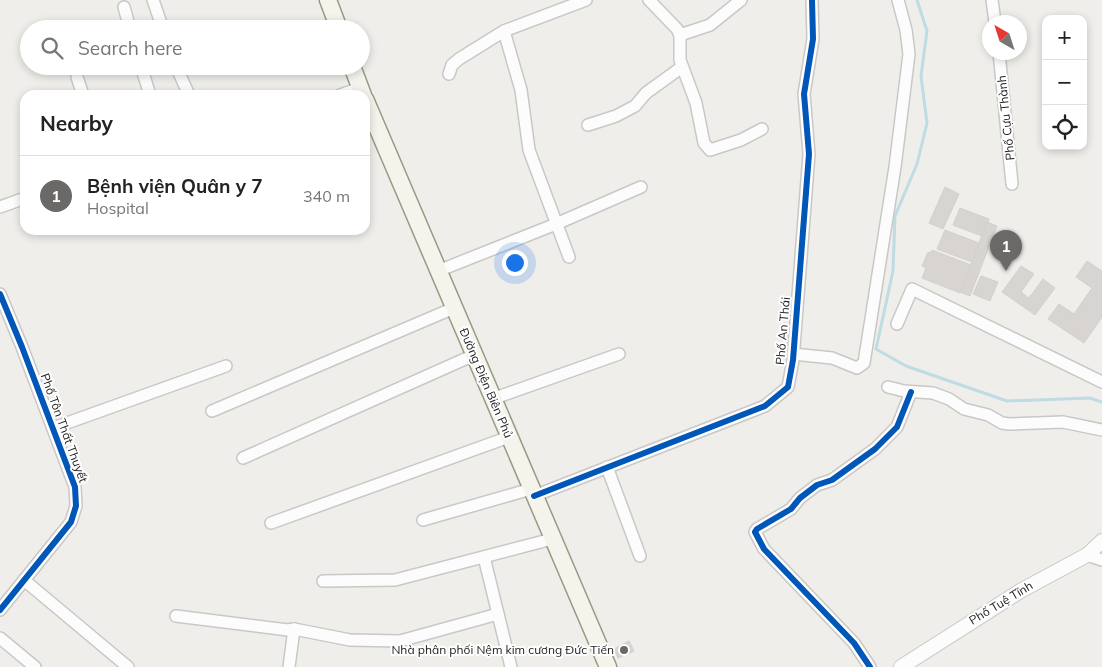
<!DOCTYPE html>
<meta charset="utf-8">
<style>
body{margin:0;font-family:Mulish,sans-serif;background:#f6f6f6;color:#222}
.controls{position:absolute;right:15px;top:15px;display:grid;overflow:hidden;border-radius:10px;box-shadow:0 2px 8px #0003}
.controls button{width:45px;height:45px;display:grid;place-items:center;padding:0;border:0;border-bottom:1px solid #e0e0e0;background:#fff;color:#222;font:25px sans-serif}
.compass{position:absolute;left:982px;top:15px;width:45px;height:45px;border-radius:50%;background:#fff;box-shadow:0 2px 8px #0003;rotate:321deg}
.you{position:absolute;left:514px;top:262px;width:18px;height:18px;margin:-12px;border:4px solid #fff;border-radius:50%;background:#1a73e8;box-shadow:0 0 0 8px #1a73e833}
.badge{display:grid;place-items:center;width:32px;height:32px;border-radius:50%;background:#6a6968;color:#fff;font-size:16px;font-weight:700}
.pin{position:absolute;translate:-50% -41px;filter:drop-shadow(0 1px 2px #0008)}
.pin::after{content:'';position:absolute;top:26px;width:18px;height:15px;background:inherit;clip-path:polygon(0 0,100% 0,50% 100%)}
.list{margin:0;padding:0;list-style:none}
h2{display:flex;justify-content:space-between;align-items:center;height:65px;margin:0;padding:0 20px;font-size:21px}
h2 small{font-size:16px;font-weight:400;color:#767676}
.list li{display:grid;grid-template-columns:32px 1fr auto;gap:15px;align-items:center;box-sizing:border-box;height:80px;padding:0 20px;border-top:1px solid #e0e0e0}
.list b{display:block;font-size:19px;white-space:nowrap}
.list p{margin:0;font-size:16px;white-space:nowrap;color:#767676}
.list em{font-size:16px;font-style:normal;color:#767676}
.icon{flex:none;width:28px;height:28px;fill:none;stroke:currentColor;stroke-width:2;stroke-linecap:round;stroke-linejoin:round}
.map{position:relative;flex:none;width:1102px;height:667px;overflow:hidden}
.search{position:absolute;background:#fff;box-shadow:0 2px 8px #0003;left:20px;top:20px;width:350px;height:55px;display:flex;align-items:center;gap:12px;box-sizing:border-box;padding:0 18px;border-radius:28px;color:#767676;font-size:19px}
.panel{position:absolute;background:#fff;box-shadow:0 2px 8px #0003;left:20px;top:90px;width:350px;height:145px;border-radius:15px}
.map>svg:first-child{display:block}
</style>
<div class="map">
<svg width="1102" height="667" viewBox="0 0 1102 667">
<rect width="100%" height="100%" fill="#f0eeeb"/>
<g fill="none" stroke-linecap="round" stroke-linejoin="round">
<!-- stream -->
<path stroke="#bfdbe3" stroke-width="3" d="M 917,0 L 927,31 L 921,76 L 927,123 L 917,164 L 895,216 L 893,271 L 876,349 L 906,366 L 1007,401 L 1090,398 L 1102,402"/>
</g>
<!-- building -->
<g fill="#d7d4d2" stroke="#d3d0cc">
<path d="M 945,187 L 959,194 L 943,229 L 929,223 Z"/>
<path d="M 960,208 L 989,219 L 982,236 L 953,225 Z"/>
<path d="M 987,222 L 997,226 L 970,296 L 960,292 Z"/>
<path d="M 945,230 L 979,243 L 972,262 L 937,249 Z"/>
<path d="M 932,250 L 971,265 L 960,293 L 922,278 L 926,268 L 922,266 L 928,252 L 930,253 Z"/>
<path d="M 1087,261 L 1102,271 L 1102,317 L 1084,343 L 1048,319 L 1059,304 L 1074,314 L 1092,288 L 1076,277 Z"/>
<path d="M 1021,266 L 1034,274 L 1021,292 L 1029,298 L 1043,279 L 1055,288 L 1035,315 L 1002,292 Z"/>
<path d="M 981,276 L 998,282 L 990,301 L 973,294 Z"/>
<path d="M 629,641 L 634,651 L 618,658 L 614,649 Z"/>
</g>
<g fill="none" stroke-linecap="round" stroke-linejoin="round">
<defs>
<g id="minor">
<path d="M 153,0 L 163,29"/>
<path d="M 649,0 L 677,29 L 680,35 L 680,60 L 696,103 L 704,143 L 710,150 L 741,140 L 762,129"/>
<path d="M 992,0 L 995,22"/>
<path d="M 124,7 L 130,29"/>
<path d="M 504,31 L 521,90 L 529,150 L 569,257"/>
<path d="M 680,35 L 710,25 L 741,0"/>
<path d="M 999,52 L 1012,184"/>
<path d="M 141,66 L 150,95"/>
<path d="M 176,66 L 189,95"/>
<path d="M 449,74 L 452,65 L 459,59 L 504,31 L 586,0"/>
<path d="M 77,77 L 83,95"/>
<path d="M 340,95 L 360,88"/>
<path d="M 588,125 L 616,116 L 635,106 L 646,93 L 682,67"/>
<path d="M 0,207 L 25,198"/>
<path d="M 438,271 L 556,224 L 641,187"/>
<path d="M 0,294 L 22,347 L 75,487 L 76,506 L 71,522 L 0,610"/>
<path d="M 897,324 L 912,289 L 1102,382"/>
<path d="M 793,354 L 832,358 L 857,368 L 864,363 L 895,167 L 909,54 L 906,30 L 898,0"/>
<path d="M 888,387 L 904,391 L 933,393 L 949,399 L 964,409 L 988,415 L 1002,423 L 1009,424 L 1063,422 L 1102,430"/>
<path d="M 492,399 L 619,354"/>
<path d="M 212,411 L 454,308"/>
<path d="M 53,428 L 226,366"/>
<path d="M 243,458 L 474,355"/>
<path d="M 607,467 L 640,556"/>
<path d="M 534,496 L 765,406 L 788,387 L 793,360 L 809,154 L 804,94 L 813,39 L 812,0"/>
<path d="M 423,520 L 531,489"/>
<path d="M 271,523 L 509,437"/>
<path d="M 1087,555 L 1102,560"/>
<path d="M 484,557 L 511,667"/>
<path d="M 24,580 L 128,667"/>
<path d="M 323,581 L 395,580 L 552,539"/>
<path d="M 176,616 L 288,630 L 294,629 L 350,640 L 400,641 L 498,614"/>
<path d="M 0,638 L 35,667"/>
<path d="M 289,667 L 294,629"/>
<path d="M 870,667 L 854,643 L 764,549 L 755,532 L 757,529 L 791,509 L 800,498 L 817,485 L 832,480 L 875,449 L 897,427 L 911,392"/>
</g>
<path id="tertiary" d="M 901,667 L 1022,590 L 1087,555 L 1102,541"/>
<g id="secondary">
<path d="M 328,0 L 339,29"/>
<path d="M 352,66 L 363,95"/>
<path d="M 365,99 L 608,667"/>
</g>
</defs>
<!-- minor casing -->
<use href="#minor" stroke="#c9c8c7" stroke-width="14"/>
<!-- tertiary casing -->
<use href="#tertiary" stroke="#c9c8c7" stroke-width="16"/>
<!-- secondary casing -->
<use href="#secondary" stroke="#999a82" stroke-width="19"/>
<!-- minor -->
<use href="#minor" stroke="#fdfcfc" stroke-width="11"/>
<!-- tertiary -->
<use href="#tertiary" stroke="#fdfcfc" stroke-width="14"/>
<!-- secondary -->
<use href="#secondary" stroke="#f4f4ed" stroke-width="16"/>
<defs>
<g id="cycleway">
<path d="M 0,294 L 22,347 L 75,487 L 76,506 L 71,522 L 0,610"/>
<path d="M 534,496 L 765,406 L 788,387 L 793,360 L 809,154 L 804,94 L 813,39 L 812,0"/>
<path d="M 870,667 L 854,643 L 764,549 L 755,532 L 757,529 L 791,509 L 800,498 L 817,485 L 832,480 L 875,449 L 897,427 L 911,392"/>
</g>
</defs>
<!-- cycleway casing -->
<use href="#cycleway" stroke="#fff" stroke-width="9"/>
<!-- cycleway -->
<use href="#cycleway" stroke="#0057b8" stroke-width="6"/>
</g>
<!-- markers -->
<circle fill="#6a6968" stroke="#fff" stroke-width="2" cx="624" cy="650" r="5"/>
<g text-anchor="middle" stroke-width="4" stroke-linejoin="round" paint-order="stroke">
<!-- street labels -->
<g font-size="12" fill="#222" stroke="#fff">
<text transform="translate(1006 118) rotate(-96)" y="4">Phố Cựu Thành</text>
<text transform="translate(783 331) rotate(-85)" y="4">Phố An Thái</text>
<text transform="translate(486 383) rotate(67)" y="4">Đường Điện Biên Phủ</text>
<text transform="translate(64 428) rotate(70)" y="4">Phố Tôn Thất Thuyết</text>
<text transform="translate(1001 603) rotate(-31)" y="4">Phố Tuệ Tĩnh</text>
</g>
<!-- poi labels -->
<g font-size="12" fill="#222" stroke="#fff" text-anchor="end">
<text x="614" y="654">Nhà phân phối Nệm kim cương Đức Tiến</text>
</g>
</g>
</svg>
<div class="controls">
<button>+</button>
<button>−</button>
<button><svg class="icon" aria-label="locate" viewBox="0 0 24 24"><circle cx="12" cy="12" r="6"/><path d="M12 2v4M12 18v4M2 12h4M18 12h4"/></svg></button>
</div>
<svg class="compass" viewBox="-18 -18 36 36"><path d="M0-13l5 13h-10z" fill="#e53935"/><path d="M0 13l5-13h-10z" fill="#767676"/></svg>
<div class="you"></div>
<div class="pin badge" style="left:1006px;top:271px">1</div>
<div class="search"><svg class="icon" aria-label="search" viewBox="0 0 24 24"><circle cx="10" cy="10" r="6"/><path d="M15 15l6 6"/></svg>Search here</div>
<section class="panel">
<h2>Nearby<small></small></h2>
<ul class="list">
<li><span class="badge">1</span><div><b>Bệnh viện Quân y 7</b><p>Hospital</p></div><em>340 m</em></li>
</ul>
</section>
</div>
